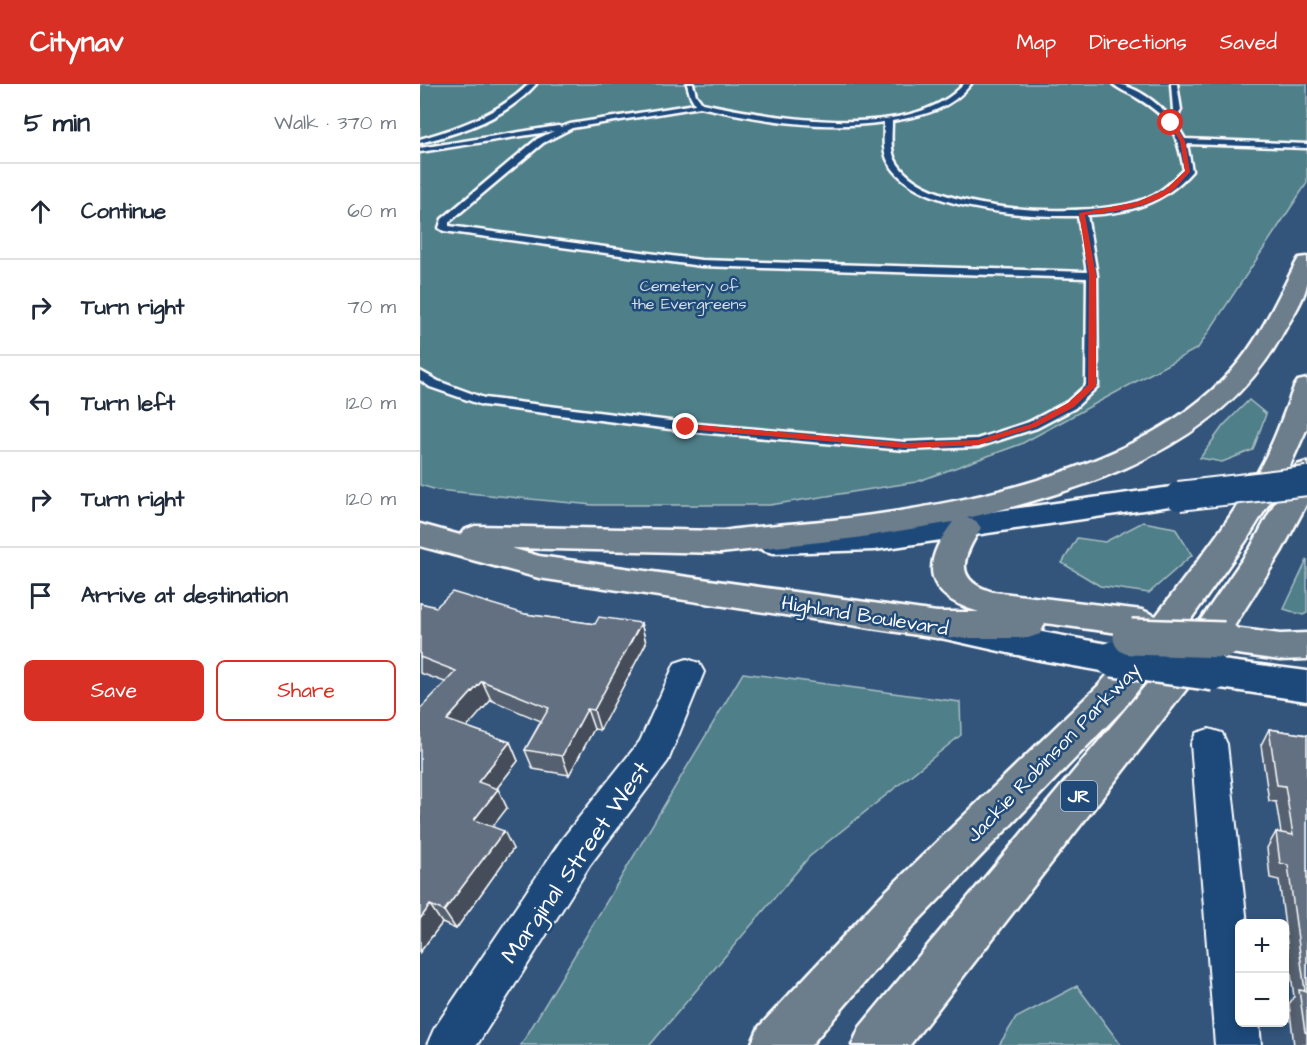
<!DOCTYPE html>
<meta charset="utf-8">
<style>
body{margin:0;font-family:"Architects Daughter",sans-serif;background:#f2f2f3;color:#1f2937}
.controls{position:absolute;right:18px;bottom:18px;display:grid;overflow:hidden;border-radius:9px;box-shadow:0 3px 9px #0003}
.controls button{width:54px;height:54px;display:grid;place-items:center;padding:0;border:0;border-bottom:2px solid #e0e1e3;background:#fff;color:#1f2937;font:30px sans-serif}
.stop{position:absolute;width:18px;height:18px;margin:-14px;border:4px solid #d93025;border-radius:50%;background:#fff}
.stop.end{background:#d93025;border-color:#fff;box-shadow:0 2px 6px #0008}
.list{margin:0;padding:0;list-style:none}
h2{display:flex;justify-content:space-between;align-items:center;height:78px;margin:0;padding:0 24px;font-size:26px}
h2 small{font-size:20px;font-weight:400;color:#747a83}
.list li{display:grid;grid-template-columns:39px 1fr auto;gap:18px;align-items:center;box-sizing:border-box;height:96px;padding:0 24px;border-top:2px solid #e0e1e3}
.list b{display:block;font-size:22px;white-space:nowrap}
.list em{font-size:20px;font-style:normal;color:#747a83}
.actions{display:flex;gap:12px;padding:18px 24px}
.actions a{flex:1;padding:14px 0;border:2px solid #d93025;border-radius:9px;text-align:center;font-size:21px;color:#d93025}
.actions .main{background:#d93025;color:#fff}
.icon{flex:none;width:33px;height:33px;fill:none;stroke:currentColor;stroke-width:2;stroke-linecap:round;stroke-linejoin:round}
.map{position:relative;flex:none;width:887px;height:961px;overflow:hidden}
header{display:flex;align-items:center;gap:36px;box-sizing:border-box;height:84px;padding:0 30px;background:#d93025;color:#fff}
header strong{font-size:28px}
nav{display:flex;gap:33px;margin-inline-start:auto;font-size:21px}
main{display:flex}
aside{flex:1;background:#fff}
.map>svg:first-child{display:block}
</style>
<header>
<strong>Citynav</strong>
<nav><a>Map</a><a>Directions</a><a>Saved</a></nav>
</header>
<main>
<aside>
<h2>5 min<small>Walk · 370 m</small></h2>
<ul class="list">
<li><svg class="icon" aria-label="ahead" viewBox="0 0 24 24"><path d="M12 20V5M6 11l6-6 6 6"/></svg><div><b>Continue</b></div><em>60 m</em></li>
<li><svg class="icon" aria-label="right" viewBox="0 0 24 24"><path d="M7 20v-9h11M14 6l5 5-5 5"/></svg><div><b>Turn right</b></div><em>70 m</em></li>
<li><svg class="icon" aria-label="left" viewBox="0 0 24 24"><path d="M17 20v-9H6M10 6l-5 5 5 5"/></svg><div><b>Turn left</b></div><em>120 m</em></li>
<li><svg class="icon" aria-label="right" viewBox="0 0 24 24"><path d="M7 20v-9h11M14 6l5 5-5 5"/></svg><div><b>Turn right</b></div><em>120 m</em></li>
<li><svg class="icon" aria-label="arrive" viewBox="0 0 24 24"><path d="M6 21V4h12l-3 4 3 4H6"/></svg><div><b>Arrive at destination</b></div></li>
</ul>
<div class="actions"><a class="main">Save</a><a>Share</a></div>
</aside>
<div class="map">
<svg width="887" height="961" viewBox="0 0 887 961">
<rect width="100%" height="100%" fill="#33557c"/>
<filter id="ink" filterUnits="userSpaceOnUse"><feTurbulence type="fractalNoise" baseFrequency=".0167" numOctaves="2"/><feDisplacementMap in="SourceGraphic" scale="12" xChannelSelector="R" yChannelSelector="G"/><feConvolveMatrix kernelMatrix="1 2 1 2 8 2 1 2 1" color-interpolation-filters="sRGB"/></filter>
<g filter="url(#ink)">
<!-- green -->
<g fill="#507f89" stroke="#a8bfc4" stroke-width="1.5">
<path d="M 0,0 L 887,0 L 887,99 L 778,264 L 601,360 L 496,398 L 350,421 L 173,421 L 17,406 L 0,401 Z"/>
<path d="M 829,316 L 846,330 L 833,366 L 802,378 L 780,374 L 803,342 Z"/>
<path d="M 723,438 L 755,444 L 772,471 L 729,509 L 680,502 L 642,479 L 657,454 L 685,458 Z"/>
<path d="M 887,476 L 887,529 L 883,531 L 864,525 Z"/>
<path d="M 323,589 L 540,618 L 541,651 L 389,773 L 230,961 L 101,961 Z"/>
<path d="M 657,902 L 701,961 L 579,961 L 596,934 Z"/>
</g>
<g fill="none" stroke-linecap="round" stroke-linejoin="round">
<defs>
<g id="lane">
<path d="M 109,0 L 116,0 C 86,34 43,48 0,59 L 0,55 C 41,43 78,30 109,0 Z"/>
<path d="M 267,0 L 273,0 L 276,11 L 282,19 C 352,34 492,59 544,0 L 551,0 C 531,25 503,32 472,37 C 472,48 470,62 474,73 C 498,132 668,134 719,117 C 738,111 750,100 764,86 C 757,48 752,35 717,14 C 709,9 700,6 693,0 C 713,0 737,18 750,33 L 753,26 L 751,0 L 757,0 L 761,26 L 755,38 L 765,55 L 887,60 L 887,64 L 767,60 L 772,87 C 743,120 710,129 667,131 L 677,191 L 678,302 L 655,324 L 617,344 L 558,363 L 485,366 L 266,347 L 62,321 L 10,303 L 0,296 L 0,287 L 18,297 L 64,314 L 266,339 L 485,358 L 557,355 L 609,338 L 647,318 L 666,301 L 667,194 L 281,182 L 24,147 L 19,144 L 22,135 L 117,55 L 134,47 L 0,68 L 0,64 L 138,42 L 141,43 L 150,40 L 275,20 L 270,11 ZM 280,23 C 341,36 402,47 464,38 C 464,50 462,64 467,75 C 490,127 609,133 658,132 L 667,188 L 281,176 L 29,142 L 29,138 L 123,59 L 152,44 Z"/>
</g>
<g id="street">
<path d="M 267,575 L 279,579 L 284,588 L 248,677 L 170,781 L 57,961 L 7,961 L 14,945 L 142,755 L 220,657 L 255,579 Z"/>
<path d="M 789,645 L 802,649 L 807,660 L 827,840 L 820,840 L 820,938 L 839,938 L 841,961 L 795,961 L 771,660 L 776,649 Z"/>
</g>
<g id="secondary">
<path d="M 759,402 L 770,405 L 774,412 L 770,419 L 454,466 L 353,469 L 342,466 L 337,458 L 342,450 L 353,447 L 454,444 Z"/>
<path d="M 534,532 L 693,561 L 706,565 L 711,575 L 706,585 L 693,589 L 620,576 L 521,554 L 516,545 L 521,536 Z"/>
<path d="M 794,575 L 887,587 L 887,617 L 794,603 L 781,599 L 775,589 L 781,579 Z"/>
</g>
<path id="primary" d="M 0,440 L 40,451 L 44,446 L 55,442 L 300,447 L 311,450 L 316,458 L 311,466 L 300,469 L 91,464 L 119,472 L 517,528 L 529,532 L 535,541 L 529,550 L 517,554 L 119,494 L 0,462 Z"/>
<g id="highway">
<path d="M 887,173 C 887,181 887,191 887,200 C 884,216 871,235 863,249 C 802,363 666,406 547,434 L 556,437 L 561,444 C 543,472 532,496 573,508 L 722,526 L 736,532 C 769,488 805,444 833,396 C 851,367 862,335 874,303 L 878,297 L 887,295 L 887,344 L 864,395 L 826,457 L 747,569 L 704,624 L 494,841 L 391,961 L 331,961 L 339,943 L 462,811 L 678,602 L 720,552 L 625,539 L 620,550 L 608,554 L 517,554 L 505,550 L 499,541 L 505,532 L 517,528 L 559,528 C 504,512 500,480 533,438 L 436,454 L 300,469 L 289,466 L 284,458 L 289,450 C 308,445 327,444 347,442 C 377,439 407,437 437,433 C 558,418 731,380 814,284 C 841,253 857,215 876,179 L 879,174 Z"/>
<path d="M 887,378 L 887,419 L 861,468 L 813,544 L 860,550 L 887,549 L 887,575 L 860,576 L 796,567 L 490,961 L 432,961 L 440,943 L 468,909 L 782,534 L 831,463 L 872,387 L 877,381 Z"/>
</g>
</defs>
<!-- lane casing -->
<use href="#lane" stroke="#fff" stroke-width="5"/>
<!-- street casing -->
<use href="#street" stroke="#fff" stroke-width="4"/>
<!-- secondary casing -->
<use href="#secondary" stroke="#fff" stroke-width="5"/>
<!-- primary casing -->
<use href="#primary" stroke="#fff" stroke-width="5"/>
<!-- highway casing -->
<use href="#highway" stroke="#fff" stroke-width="5"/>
<!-- lane -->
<use href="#lane" fill="#1f4a7a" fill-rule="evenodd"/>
<!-- street -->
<use href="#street" fill="#1f4a7a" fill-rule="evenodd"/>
<!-- secondary -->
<use href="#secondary" fill="#1f4a7a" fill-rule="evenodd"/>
<!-- primary -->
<use href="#primary" fill="#6c7d8c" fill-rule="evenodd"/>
<!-- highway -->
<use href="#highway" fill="#6c7d8c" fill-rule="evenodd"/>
<defs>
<path id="secondary-bridge-far1" d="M 759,412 L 887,397"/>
<path id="secondary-bridge" d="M 693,575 L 794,589"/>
<path id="highway-bridge" d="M 711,553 L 804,556"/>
</defs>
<!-- secondary-bridge-far1 casing -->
<use href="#secondary-bridge-far1" stroke="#fff" stroke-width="32" stroke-linecap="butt"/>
<!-- secondary-bridge casing -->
<use href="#secondary-bridge" stroke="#fff" stroke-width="40" stroke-linecap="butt"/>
<!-- highway-bridge casing -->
<use href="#highway-bridge" stroke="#fff" stroke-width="40" stroke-linecap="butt"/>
<!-- secondary-bridge-far1 -->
<use href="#secondary-bridge-far1" stroke="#1f4a7a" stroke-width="28"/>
<!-- secondary-bridge -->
<use href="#secondary-bridge" stroke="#1f4a7a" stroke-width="35"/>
<!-- highway-bridge -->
<use href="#highway-bridge" stroke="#6c7d8c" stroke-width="35"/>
</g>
<!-- wall -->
<g fill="#54606f" stroke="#fff" stroke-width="1.5">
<path d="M 0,519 L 16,523 L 105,530 L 175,540 L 221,539 L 226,559 L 180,646 L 174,645 L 149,691 L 113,685 L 105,666 L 121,637 L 71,616 L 47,643 L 90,658 L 98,677 L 77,704 L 87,724 L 72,743 L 93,765 L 36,845 L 22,839 L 0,868 L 25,598 L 0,589 Z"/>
<path d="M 849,645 L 887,651 L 887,961 L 874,961 L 869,920 L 874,913 L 859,796 L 850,794 L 847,764 L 856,748 L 861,749 L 856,718 L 849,717 L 841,661 Z"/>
</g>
<!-- shaded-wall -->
<g fill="#454e5a" stroke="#fff" stroke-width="1.5">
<path d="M 221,539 L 226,559 L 180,646 L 174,626 Z"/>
<path d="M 62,597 L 71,616 L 36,656 L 27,636 Z"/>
<path d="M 167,625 L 174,645 L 149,691 L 142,672 Z"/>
<path d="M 90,658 L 98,677 L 67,717 L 58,698 Z"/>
<path d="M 78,705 L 87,724 L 64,754 L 54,736 Z"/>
<path d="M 84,747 L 93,765 L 36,845 L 24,827 Z"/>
<path d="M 10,821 L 22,839 L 0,868 L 0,835 Z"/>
</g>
<!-- building -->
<g fill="#627081" stroke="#fff" stroke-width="1.5">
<path d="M 32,508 L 105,530 L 175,540 L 179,533 L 221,539 L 174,626 L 167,625 L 142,672 L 105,666 L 129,624 L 62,597 L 27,636 L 90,658 L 58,698 L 78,705 L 54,736 L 84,747 L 24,827 L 10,821 L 0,835 L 0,625 L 36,587 L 0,573 L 0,519 L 16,523 Z"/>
<path d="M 849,645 L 887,651 L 887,949 L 885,948 L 879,906 L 885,907 L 868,781 L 860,779 L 856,748 L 873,751 L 865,702 L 857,701 Z"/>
</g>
</g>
<!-- route -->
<path fill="#d93025" d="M 753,38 L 765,57 L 770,88 C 763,95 757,104 749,109 C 726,124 692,128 665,131 L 676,191 L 676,302 L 654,323 L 616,343 L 558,361 L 485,364 L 266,345 L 262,343 L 266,340 L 485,359 L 557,356 L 611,340 L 648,319 L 668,301 L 669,191 L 659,129 L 717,118 L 745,106 L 765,87 L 760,57 L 749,39 Z"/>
<g text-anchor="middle" stroke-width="5" stroke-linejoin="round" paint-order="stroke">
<!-- far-park labels -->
<g font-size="16" fill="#d3dfe2" stroke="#1f4a7a">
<text x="269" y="207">Cemetery of<tspan x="269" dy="18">the Evergreens</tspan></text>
</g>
<!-- shield labels -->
<rect fill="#1f4a7a" stroke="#bcc9d7" stroke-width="1.5" x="641" y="697" width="36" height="30" rx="4.5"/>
<g font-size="18" font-weight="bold" fill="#fff">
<text x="659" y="718">JR</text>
</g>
<!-- street labels -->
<g font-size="20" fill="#fff" stroke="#1f4a7a">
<text transform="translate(445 531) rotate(9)" y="7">Highland Boulevard</text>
<text transform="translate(633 668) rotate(-46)" y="7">Jackie Robinson Parkway</text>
</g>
<!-- near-street labels -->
<g font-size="24" fill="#fff" stroke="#1f4a7a">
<text transform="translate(155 778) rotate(-55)" y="8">Marginal Street West</text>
</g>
</g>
</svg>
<div class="controls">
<button>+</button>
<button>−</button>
</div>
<div class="stop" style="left:751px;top:39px"></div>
<div class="stop end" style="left:266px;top:343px"></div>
</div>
</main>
